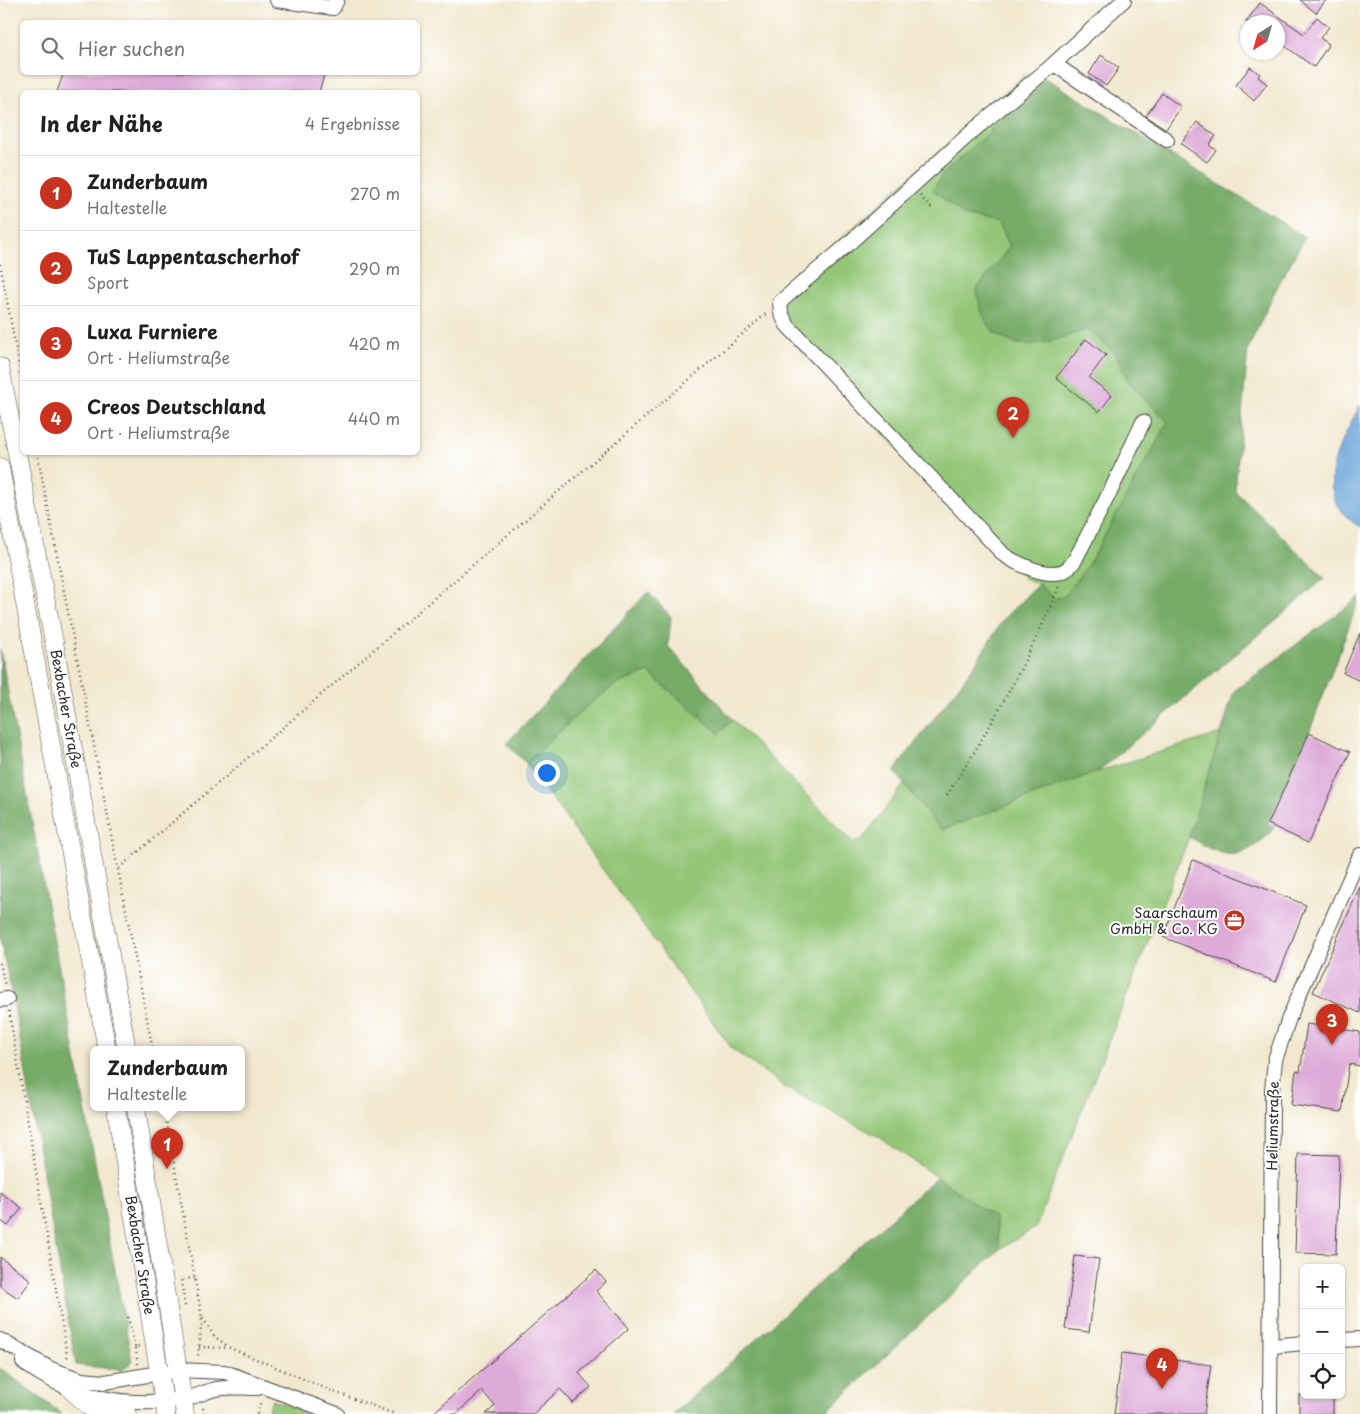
<!DOCTYPE html>
<html lang="de">
<meta charset="utf-8">
<style>
body{margin:0;font-family:"Playpen Sans",sans-serif;background:#f6f6f6;color:#202124}
.controls{position:absolute;right:15px;bottom:15px;display:grid;overflow:hidden;border-radius:8px;box-shadow:0 1px 4px #0004}
.controls button{width:45px;height:45px;display:grid;place-items:center;padding:0;border:0;border-bottom:1px solid #e0e0e0;background:#fff;color:#202124;font:25px sans-serif}
.compass{position:absolute;left:1240px;top:15px;width:45px;height:45px;border-radius:50%;background:#fff;box-shadow:0 1px 4px #0004;rotate:217deg}
.you{position:absolute;left:546px;top:772px;width:18px;height:18px;margin:-12px;border:4px solid #fff;border-radius:50%;background:#1a73e8;box-shadow:0 0 0 8px #1a73e833}
.badge{display:grid;place-items:center;width:32px;height:32px;border-radius:50%;background:#c8321e;color:#fff;font-size:16px;font-weight:700}
.pin{position:absolute;translate:-50% -41px;filter:drop-shadow(0 1px 2px #0008)}
.pin::after{content:'';position:absolute;top:26px;width:18px;height:15px;background:inherit;clip-path:polygon(0 0,100% 0,50% 100%)}
.popup{position:absolute;left:90px;top:1046px;width:155px;height:65px;box-sizing:border-box;display:grid;place-content:center;border-radius:8px;background:#fff;filter:drop-shadow(0 1px 4px #0005);font-size:16px;white-space:nowrap;color:#757577}
.popup b{font-size:19px;color:#202124}
.popup::after{content:'';position:absolute;left:50%;top:100%;margin-left:-10px;border:10px solid transparent;border-top-color:#fff}
.list{margin:0;padding:0;list-style:none}
h2{display:flex;justify-content:space-between;align-items:center;height:65px;margin:0;padding:0 20px;font-size:21px}
h2 small{font-size:16px;font-weight:400;color:#757577}
.list li{display:grid;grid-template-columns:32px 1fr auto;gap:15px;align-items:center;box-sizing:border-box;height:75px;padding:0 20px;border-top:1px solid #e0e0e0}
.list b{display:block;font-size:19px;white-space:nowrap}
.list p{margin:0;font-size:16px;white-space:nowrap;color:#757577}
.list em{font-size:16px;font-style:normal;color:#757577}
.icon{flex:none;width:28px;height:28px;fill:none;stroke:currentColor;stroke-width:2;stroke-linecap:round;stroke-linejoin:round}
.map{position:relative;flex:none;width:1360px;height:1414px;overflow:hidden}
.search{position:absolute;background:#fff;box-shadow:0 1px 4px #0004;left:20px;top:20px;width:400px;height:55px;display:flex;align-items:center;gap:12px;box-sizing:border-box;padding:0 18px;border-radius:8px;color:#757577;font-size:19px}
.panel{position:absolute;background:#fff;box-shadow:0 1px 4px #0004;left:20px;top:90px;width:400px;height:365px;border-radius:8px}
.map>svg:first-child{display:block}
</style>
<div class="map">
<svg width="1360" height="1414" viewBox="0 0 1360 1414">
<rect width="100%" height="100%" fill="#fff"/>
<filter id="ink" filterUnits="userSpaceOnUse"><feTurbulence type="fractalNoise" baseFrequency=".02" numOctaves="2"/><feDisplacementMap in="SourceGraphic" scale="10" xChannelSelector="R" yChannelSelector="G"/><feConvolveMatrix kernelMatrix="1 2 1 2 8 2 1 2 1" color-interpolation-filters="sRGB"/></filter>
<filter id="wash" filterUnits="userSpaceOnUse"><feTurbulence type="fractalNoise" baseFrequency=".0096" numOctaves="4" result="noise"/><feDisplacementMap in="SourceGraphic" scale="20" xChannelSelector="R" yChannelSelector="G"/><feGaussianBlur stdDeviation="1.12" result="paint"/><feColorMatrix in="noise" values="0 0 0 0 0 0 0 0 0 0 0 0 0 0 0 0 0 1.4 0 .05"/><feComposite in="paint" operator="in"/></filter>
<g filter="url(#wash)">
<rect width="100%" height="100%" fill="#f2e8cf"/>
<!-- green -->
<g fill="#93c677" stroke="#5f7851">
<path d="M 1026,74 L 1047,79 L 941,176 L 964,216 L 999,223 L 1010,247 L 977,289 L 994,333 L 1016,344 L 1046,342 L 1088,329 L 1115,353 L 1129,382 L 1168,422 L 1090,562 L 1066,595 L 1055,599 L 1038,584 L 1025,579 L 782,330 L 775,318 L 777,295 Z"/>
<path d="M 648,672 L 719,733 L 733,720 L 853,842 L 861,841 L 904,784 L 941,829 L 1099,771 L 1222,733 L 1189,837 L 1036,1227 L 1000,1249 L 995,1218 L 879,1137 L 785,1087 L 732,1049 L 526,763 L 589,704 L 617,684 Z"/>
<path d="M 272,1400 L 314,1414 L 267,1414 Z"/>
</g>
<!-- forest -->
<g fill="#76ab68" stroke="#506b4a">
<path d="M 1047,79 L 1305,237 L 1275,291 L 1248,349 L 1235,491 L 1325,578 L 1099,771 L 941,830 L 894,771 L 972,669 L 1004,618 L 1038,584 L 1055,599 L 1066,595 L 1090,562 L 1168,422 L 1129,382 L 1115,353 L 1088,330 C 1074,333 1061,339 1047,342 C 1006,351 980,330 977,289 L 1010,246 L 999,223 L 964,216 L 933,190 L 941,176 Z"/>
<path d="M 648,592 L 671,617 L 668,646 L 733,720 L 719,733 L 648,672 L 617,684 L 589,704 L 526,763 L 506,744 Z"/>
<path d="M 1360,597 L 1272,832 C 1238,862 1227,860 1189,837 L 1234,691 Z"/>
<path d="M 0,649 L 132,1362 L 122,1370 L 76,1365 L 14,1005 L 0,939 Z"/>
<path d="M 937,1177 L 995,1218 L 1000,1249 L 824,1414 L 673,1414 Z"/>
<path d="M 0,1368 L 62,1414 L 0,1414 Z"/>
</g>
<!-- water -->
<path fill="#6ba4da" stroke="#4b6882" d="M 1360,405 L 1360,527 C 1308,496 1339,446 1360,405 Z"/>
<g id="blocks">
<!-- building -->
<g fill="#deabd9">
<path d="M 1300,0 L 1326,0 L 1316,13 Z"/>
<path d="M 1260,3 L 1304,34 L 1317,17 L 1329,27 L 1320,38 L 1329,44 L 1314,67 L 1278,41 L 1278,22 L 1246,22 Z"/>
<path d="M 1101,55 L 1119,68 L 1106,86 L 1089,74 Z"/>
<path d="M 1250,67 L 1260,74 L 1258,77 L 1267,84 L 1254,101 L 1236,85 Z"/>
<path d="M 64,72 L 325,72 L 319,92 L 57,92 Z"/>
<path d="M 1162,93 L 1181,107 L 1166,129 L 1146,116 Z"/>
<path d="M 1197,122 L 1216,136 L 1209,145 L 1216,150 L 1207,162 L 1181,144 Z"/>
<path d="M 1086,339 L 1106,355 L 1089,378 L 1112,395 L 1099,412 L 1056,378 Z"/>
<path d="M 1360,633 L 1360,681 L 1343,673 Z"/>
<path d="M 1309,733 L 1350,752 L 1308,843 L 1268,824 Z"/>
<path d="M 1193,860 L 1306,905 L 1276,982 L 1163,937 Z"/>
<path d="M 1360,887 L 1360,1013 L 1313,992 Z"/>
<path d="M 1307,1024 L 1360,1032 L 1360,1066 L 1349,1064 L 1342,1112 L 1291,1105 L 1296,1071 L 1300,1072 Z"/>
<path d="M 1298,1154 L 1339,1155 L 1336,1254 L 1295,1253 Z"/>
<path d="M 0,1192 L 22,1208 L 8,1226 L 0,1220 Z"/>
<path d="M 1075,1256 L 1099,1259 L 1089,1332 L 1065,1329 Z"/>
<path d="M 0,1257 L 31,1280 L 18,1298 L 0,1286 Z"/>
<path d="M 596,1270 L 606,1282 L 596,1291 L 629,1328 L 579,1373 L 591,1387 L 573,1403 L 560,1389 L 533,1414 L 486,1414 L 495,1406 L 482,1391 L 456,1414 L 432,1414 Z"/>
<path d="M 1122,1353 L 1211,1365 L 1204,1414 L 1114,1414 Z"/>
<rect x="1299" y="1395" width="34" height="19"/>
</g>
</g>
</g>
<g filter="url(#ink)">
<use href="#blocks" fill-opacity="0" stroke="#494744" stroke-width="1"/>
<g fill="none" stroke-linecap="round" stroke-linejoin="round">
<defs>
<g id="minor">
<path d="M 277,0 L 333,8 L 337,0"/>
<path d="M 1124,0 L 1048,69 L 975,129 L 846,246 L 780,302 L 781,313 L 787,325 L 1004,555 C 1019,565 1047,578 1064,571 C 1068,569 1072,564 1075,560 L 1113,486 L 1143,422"/>
<path d="M 1054,64 L 1167,140"/>
<path d="M 0,1000 L 7,999"/>
<path d="M 0,1340 L 51,1369 L 82,1380 L 105,1382 L 178,1370 L 225,1372 L 337,1414"/>
<path d="M 1341,1340 L 1360,1339"/>
<path d="M 1272,1346 L 1304,1343"/>
<path d="M 23,1362 C 67,1396 127,1409 183,1399 C 193,1398 202,1393 212,1390 C 228,1386 243,1388 258,1388"/>
<path d="M 1270,1414 L 1272,1090 L 1275,1060 L 1289,1018 L 1360,855"/>
</g>
<g id="major">
<path id="s1" d="M 0,367 L 54,642 L 127,1050"/>
<path d="M 0,467 L 107,1050"/>
<path id="s2" d="M 116,1108 L 166,1414"/>
<path d="M 136,1108 L 185,1414"/>
<path d="M 71,1390 L 91,1408 L 127,1414"/>
</g>
</defs>
<!-- minor casing -->
<use href="#minor" stroke="#494744" stroke-width="16"/>
<!-- major casing -->
<use href="#major" stroke="#494744" stroke-width="19"/>
<!-- path -->
<g stroke="#494744" stroke-width="2.5" stroke-dasharray="1 4" stroke-linecap="butt">
<path d="M 920,196 L 932,208"/>
<path d="M 0,264 L 22,381"/>
<path d="M 37,452 L 153,1050"/>
<path d="M 947,795 C 991,728 1029,659 1059,586"/>
<path d="M 119,868 L 767,313"/>
<path d="M 0,963 L 5,986"/>
<path d="M 9,1011 L 68,1361"/>
<path d="M 164,1108 L 202,1318 L 198,1358"/>
<path d="M 185,1306 L 181,1279 L 196,1278"/>
<path d="M 128,1317 L 135,1347"/>
<path d="M 203,1318 L 214,1336 L 230,1348 L 332,1391 L 395,1414"/>
<path d="M 199,1347 L 229,1348"/>
<path d="M 138,1364 L 135,1347 L 140,1346"/>
<path d="M 203,1408 L 204,1414"/>
<path d="M 257,1414 L 261,1401"/>
</g>
<!-- minor -->
<use href="#minor" stroke="#fff" stroke-width="14"/>
<!-- major -->
<use href="#major" stroke="#fff" stroke-width="18"/>
</g>
</g>
<!-- icons -->
<defs>
<symbol id="office-disc" viewBox="-11 -11 22 22"><circle r="9.5" fill="#c8321e" stroke="#fff"/><path d="M-6-3h4V-5.5h4V-3h4V5H-6ZM-1-4.5V-3h2v-1.5ZM-6 0V1H6V0Z" fill="#fff"/></symbol>
</defs>
<g fill-rule="evenodd">
<use href="#office-disc" x="1222" y="908" width="25" height="25"/>
</g>
<g text-anchor="middle" stroke-width="4" stroke-linejoin="round" paint-order="stroke">
<!-- street labels -->
<g font-size="14" fill="#2b2b2b" stroke="#fff">
<text dy="5" stroke="none"><textPath href="#s1" startOffset="348">Bexbacher Straße</textPath></text>
<text transform="translate(1273 1126) rotate(-89)" y="5">Heliumstraße</text>
<text dy="5" stroke="none"><textPath href="#s2" startOffset="149">Bexbacher Straße</textPath></text>
</g>
<!-- poi labels -->
<g font-size="14" fill="#2b2b2b" stroke="#fff" text-anchor="end">
<text x="1218" y="918">Saarschaum<tspan x="1218" dy="16">GmbH &amp; Co. KG</tspan></text>
</g>
</g>
</svg>
<div class="controls">
<button>+</button>
<button>−</button>
<button><svg class="icon" aria-label="locate" viewBox="0 0 24 24"><circle cx="12" cy="12" r="6"/><path d="M12 2v4M12 18v4M2 12h4M18 12h4"/></svg></button>
</div>
<svg class="compass" viewBox="-18 -18 36 36"><path d="M0-13l5 13h-10z" fill="#e53935"/><path d="M0 13l5-13h-10z" fill="#757577"/></svg>
<div class="you"></div>
<div class="pin badge" style="left:167px;top:1169px">1</div>
<div class="popup"><b>Zunderbaum</b>Haltestelle</div>
<div class="pin badge" style="left:1013px;top:438px">2</div>
<div class="pin badge" style="left:1332px;top:1045px">3</div>
<div class="pin badge" style="left:1162px;top:1389px">4</div>
<div class="search"><svg class="icon" aria-label="search" viewBox="0 0 24 24"><circle cx="10" cy="10" r="6"/><path d="M15 15l6 6"/></svg>Hier suchen</div>
<section class="panel">
<h2>In der Nähe<small>4 Ergebnisse</small></h2>
<ul class="list">
<li><span class="badge">1</span><div><b>Zunderbaum</b><p>Haltestelle</p></div><em>270 m</em></li>
<li><span class="badge">2</span><div><b>TuS Lappentascherhof</b><p>Sport</p></div><em>290 m</em></li>
<li><span class="badge">3</span><div><b>Luxa Furniere</b><p>Ort · Heliumstraße</p></div><em>420 m</em></li>
<li><span class="badge">4</span><div><b>Creos Deutschland</b><p>Ort · Heliumstraße</p></div><em>440 m</em></li>
</ul>
</section>
</div>
